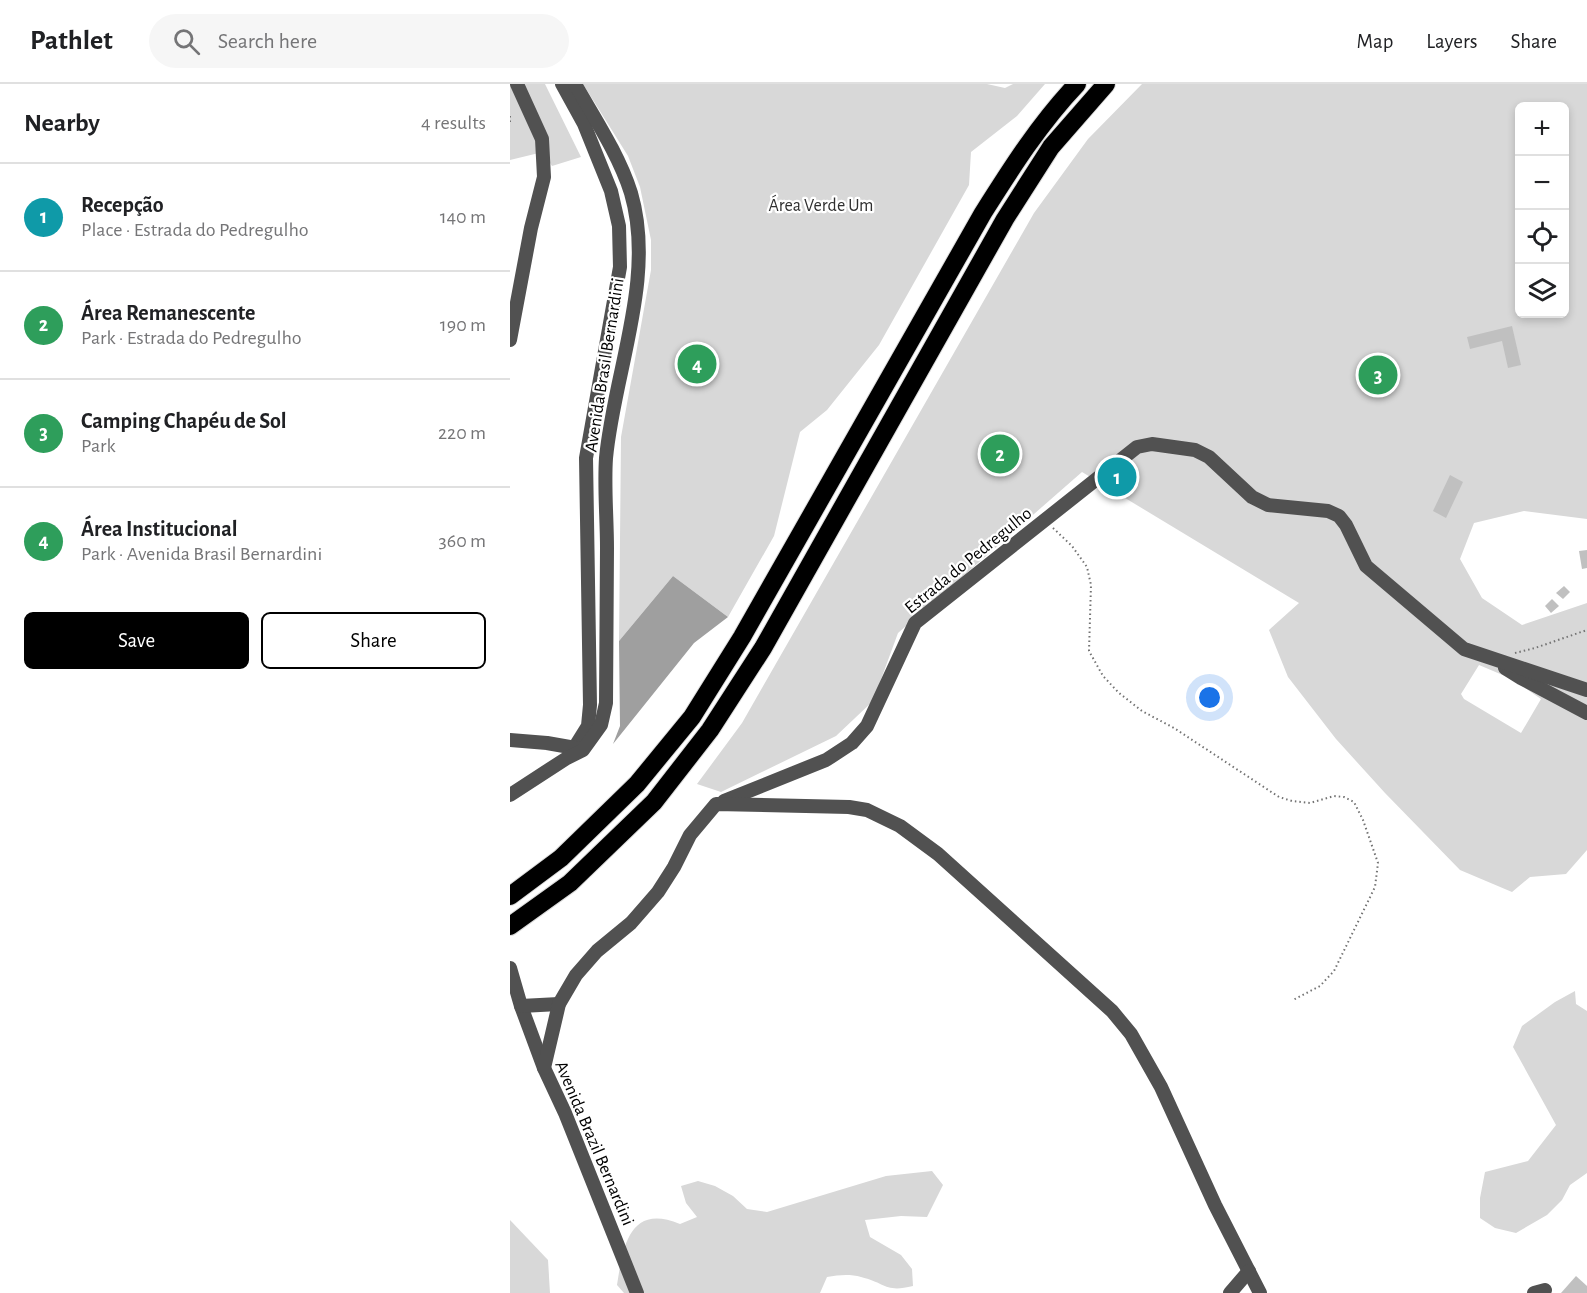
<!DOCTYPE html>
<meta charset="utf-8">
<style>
body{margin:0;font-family:"Alegreya Sans",sans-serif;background:#f6f6f6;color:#202124}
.controls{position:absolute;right:18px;top:18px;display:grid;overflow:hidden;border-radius:9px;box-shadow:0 3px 9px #0003}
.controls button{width:54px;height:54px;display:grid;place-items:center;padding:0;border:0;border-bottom:2px solid #e0e0e0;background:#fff;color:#202124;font:30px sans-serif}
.you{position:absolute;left:700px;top:614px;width:21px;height:21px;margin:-15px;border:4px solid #fff;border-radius:50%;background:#1a73e8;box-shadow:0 0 0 9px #1a73e833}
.badge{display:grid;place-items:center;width:39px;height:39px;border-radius:50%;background:#000;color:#fff;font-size:20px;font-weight:700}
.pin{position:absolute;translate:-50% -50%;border:3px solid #fff;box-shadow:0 2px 6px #0006}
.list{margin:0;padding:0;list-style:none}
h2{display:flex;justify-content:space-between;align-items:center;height:78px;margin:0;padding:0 24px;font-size:26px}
h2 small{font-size:20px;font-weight:400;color:#757577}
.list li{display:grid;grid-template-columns:39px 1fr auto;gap:18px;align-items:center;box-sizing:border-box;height:108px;padding:0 24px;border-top:2px solid #e0e0e0}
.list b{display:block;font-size:22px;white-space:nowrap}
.list p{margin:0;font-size:20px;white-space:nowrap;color:#757577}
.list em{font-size:20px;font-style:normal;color:#757577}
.actions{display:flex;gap:12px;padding:18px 24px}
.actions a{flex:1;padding:14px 0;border:2px solid #000;border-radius:9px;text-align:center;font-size:21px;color:#000}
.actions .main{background:#000;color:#fff}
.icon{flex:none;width:33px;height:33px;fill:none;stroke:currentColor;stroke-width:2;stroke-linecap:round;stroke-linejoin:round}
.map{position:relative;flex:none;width:1077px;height:1209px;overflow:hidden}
header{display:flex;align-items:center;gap:36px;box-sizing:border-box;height:84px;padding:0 30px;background:#fff;border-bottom:2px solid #e0e0e0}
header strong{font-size:28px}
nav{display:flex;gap:33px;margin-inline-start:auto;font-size:21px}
.search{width:420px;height:54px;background:#f6f6f6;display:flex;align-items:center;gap:15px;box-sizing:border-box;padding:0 21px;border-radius:33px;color:#757577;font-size:22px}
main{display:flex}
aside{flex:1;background:#fff}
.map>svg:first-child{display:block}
</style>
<header>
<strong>Pathlet</strong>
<div class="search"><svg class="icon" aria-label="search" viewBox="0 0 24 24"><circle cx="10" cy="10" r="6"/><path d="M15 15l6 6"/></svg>Search here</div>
<nav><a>Map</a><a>Layers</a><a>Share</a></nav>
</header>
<main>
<aside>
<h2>Nearby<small>4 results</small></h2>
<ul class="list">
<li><span class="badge" style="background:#0f9aa8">1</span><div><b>Recepção</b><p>Place · Estrada do Pedregulho</p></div><em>140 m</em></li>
<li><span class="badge" style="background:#2e9e5b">2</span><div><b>Área Remanescente</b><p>Park · Estrada do Pedregulho</p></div><em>190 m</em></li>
<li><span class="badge" style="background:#2e9e5b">3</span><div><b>Camping Chapéu de Sol</b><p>Park</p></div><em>220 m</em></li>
<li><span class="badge" style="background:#2e9e5b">4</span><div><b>Área Institucional</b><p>Park · Avenida Brasil Bernardini</p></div><em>360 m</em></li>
</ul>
<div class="actions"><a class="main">Save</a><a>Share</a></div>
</aside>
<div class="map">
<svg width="1077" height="1209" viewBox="0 0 1077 1209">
<rect width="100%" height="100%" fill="#fff"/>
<!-- green -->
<g fill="#d8d8d8" fill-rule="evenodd">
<path d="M 0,0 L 35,0 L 71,73 L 42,82 L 33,68 L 0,76 Z"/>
<path d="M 73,0 L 477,0 L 495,4 L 503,0 L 535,0 L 507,32 L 461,68 L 459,101 L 369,261 L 317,326 L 290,348 L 264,452 L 218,533 L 163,492 L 109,557 L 111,353 L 141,186 L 141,156 L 130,103 L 118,72 Z"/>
<path d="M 632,0 L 1077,0 L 1077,435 L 1014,427 L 964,439 L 950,475 L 972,514 L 1012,541 L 1077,519 L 1077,766 L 1056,790 L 1020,793 L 1002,808 L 950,786 L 875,709 L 826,655 L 778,593 L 759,546 L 789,519 L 572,388 L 388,549 L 363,617 L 326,652 L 211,708 L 187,700 L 232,639 L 524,129 L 578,55 ZM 1010,22 L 1054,22 L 1054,230 L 1010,230 ZM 969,581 L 1002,595 L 1031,615 L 1011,649 L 954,615 L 951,610 Z"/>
<path d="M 1065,907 L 1066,920 L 1077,927 L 1077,1089 L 1060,1101 L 1052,1116 L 1037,1131 L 1006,1149 L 985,1144 L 970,1134 L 970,1114 L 975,1088 L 1018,1077 L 1046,1041 L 1003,963 L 1012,942 L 1045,918 Z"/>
<path d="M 422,1087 L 433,1101 L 417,1133 L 391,1132 L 355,1136 L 360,1153 L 391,1171 L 402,1185 L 403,1202 C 375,1209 376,1199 351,1193 C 340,1190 329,1191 317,1193 L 310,1209 L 114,1209 L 107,1201 C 113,1163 119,1119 170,1140 L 187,1133 L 176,1119 L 171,1102 L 188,1097 L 205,1102 L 223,1112 L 237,1125 L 257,1128 L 376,1092 Z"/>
<path d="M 0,1136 L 38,1176 L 40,1209 L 0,1209 Z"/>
</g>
<!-- water -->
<path fill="#9f9f9f" d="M 163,492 L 218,533 L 184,559 L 103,660 L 110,642 L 109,557 Z"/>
<!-- building -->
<g fill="#c0c0c0">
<path d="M 1002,242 L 1011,281 L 998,284 L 992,257 L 960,265 L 957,253 Z"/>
<path d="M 608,387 L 614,393 L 606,400 L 601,393 Z"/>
<path d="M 940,391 L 953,398 L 936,434 L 923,427 Z"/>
<path d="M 1077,466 L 1077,484 L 1072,485 L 1069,467 Z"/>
<path d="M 1054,502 L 1060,508 L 1053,515 L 1046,509 Z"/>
<path d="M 1042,515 L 1049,522 L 1041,529 L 1035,522 Z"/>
<path d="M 1066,1192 L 1077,1202 L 1077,1209 L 1051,1209 Z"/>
</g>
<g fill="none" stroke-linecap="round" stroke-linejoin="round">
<defs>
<g id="highway">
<path d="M 0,812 L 51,774 L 127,700 L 182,633 L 232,553 L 473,129 C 502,83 530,39 567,0"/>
<path d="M 0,842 L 60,799 L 144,718 L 200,646 L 253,564 L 495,135 L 541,63 L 596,0"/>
</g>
</defs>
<!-- highway casing -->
<use href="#highway" stroke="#dbdbdb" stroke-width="20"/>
<!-- path -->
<g stroke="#737373" stroke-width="2" stroke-dasharray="1.5 3" stroke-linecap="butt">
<path d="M 0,32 L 0,38"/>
<path d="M 543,444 L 562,462 L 577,483 L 581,501 L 579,567 L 593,592 L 609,609 L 632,627 L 664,644 L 769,713 L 782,717 L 800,719 L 824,712 L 834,713 L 844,718 L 853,736 L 868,779 L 865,803 L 824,887 L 810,902 L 783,916"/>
<path d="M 1005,569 L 1025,564 L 1077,546"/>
</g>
<!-- minor -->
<g stroke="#515151" stroke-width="14">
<path d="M 52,0 L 74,40 L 101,107 L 109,142 L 110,183 L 76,374 L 80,621 L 78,642 L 63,666"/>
<path d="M 0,256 L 21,144 L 34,93 L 32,55 L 7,0"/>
<path d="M 995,584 L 1011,594 L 1077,629"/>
<path d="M 0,656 L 37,659 L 71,665"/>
<path d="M 0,711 L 57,674 L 73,666 L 91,641 L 96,619 C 96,567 97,516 97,464 C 97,434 94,403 96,374 C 104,288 146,194 121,109 C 109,71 85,35 65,0"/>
<path d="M 214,717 L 316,676 L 342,659 L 357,642 L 405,539 L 627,363 L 642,360 L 685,366 L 699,373 L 742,413 L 758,421 L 818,427 L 829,432 L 836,441 L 856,482 L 954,565 L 1077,606"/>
<path d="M 0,884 L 11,922 L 34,984 L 55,1029 L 127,1209"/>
<path d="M 11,922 L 49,920"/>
<path d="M 34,984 L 49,920 L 66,891 L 87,867 L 121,839 L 148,808 L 164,783 L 180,751 L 206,720 L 339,723 L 357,726 L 390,742 L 428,770 L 602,927 L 621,950 L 651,1003 L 705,1121 L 750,1209"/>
<path d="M 720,1209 L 739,1187"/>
<path d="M 1024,1209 L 1035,1206"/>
</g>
<!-- highway -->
<use href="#highway" stroke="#000" stroke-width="18"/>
</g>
<g text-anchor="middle" stroke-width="4.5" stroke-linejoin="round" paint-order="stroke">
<!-- park labels -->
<g font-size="18" fill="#2f2f2f" stroke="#fff">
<text x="311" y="127">Área Verde Um</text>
</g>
<!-- street labels -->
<g font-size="18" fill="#000" stroke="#fff">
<text transform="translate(94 281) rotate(-81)" y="6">Avenida Brasil Bernardini</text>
<text transform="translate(458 476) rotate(-39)" y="6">Estrada do Pedregulho</text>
<text transform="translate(85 1059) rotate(67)" y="6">Avenida Brazil Bernardini</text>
</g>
</g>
</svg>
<div class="controls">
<button>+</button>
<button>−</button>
<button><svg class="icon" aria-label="locate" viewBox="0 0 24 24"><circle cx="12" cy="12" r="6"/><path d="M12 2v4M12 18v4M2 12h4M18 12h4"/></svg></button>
<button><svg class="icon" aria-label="layers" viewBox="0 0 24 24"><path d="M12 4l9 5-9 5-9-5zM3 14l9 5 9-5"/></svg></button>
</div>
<div class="you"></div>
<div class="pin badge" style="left:607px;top:393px;background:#0f9aa8">1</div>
<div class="pin badge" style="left:490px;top:370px;background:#2e9e5b">2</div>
<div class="pin badge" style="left:868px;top:291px;background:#2e9e5b">3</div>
<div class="pin badge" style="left:187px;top:280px;background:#2e9e5b">4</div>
</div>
</main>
